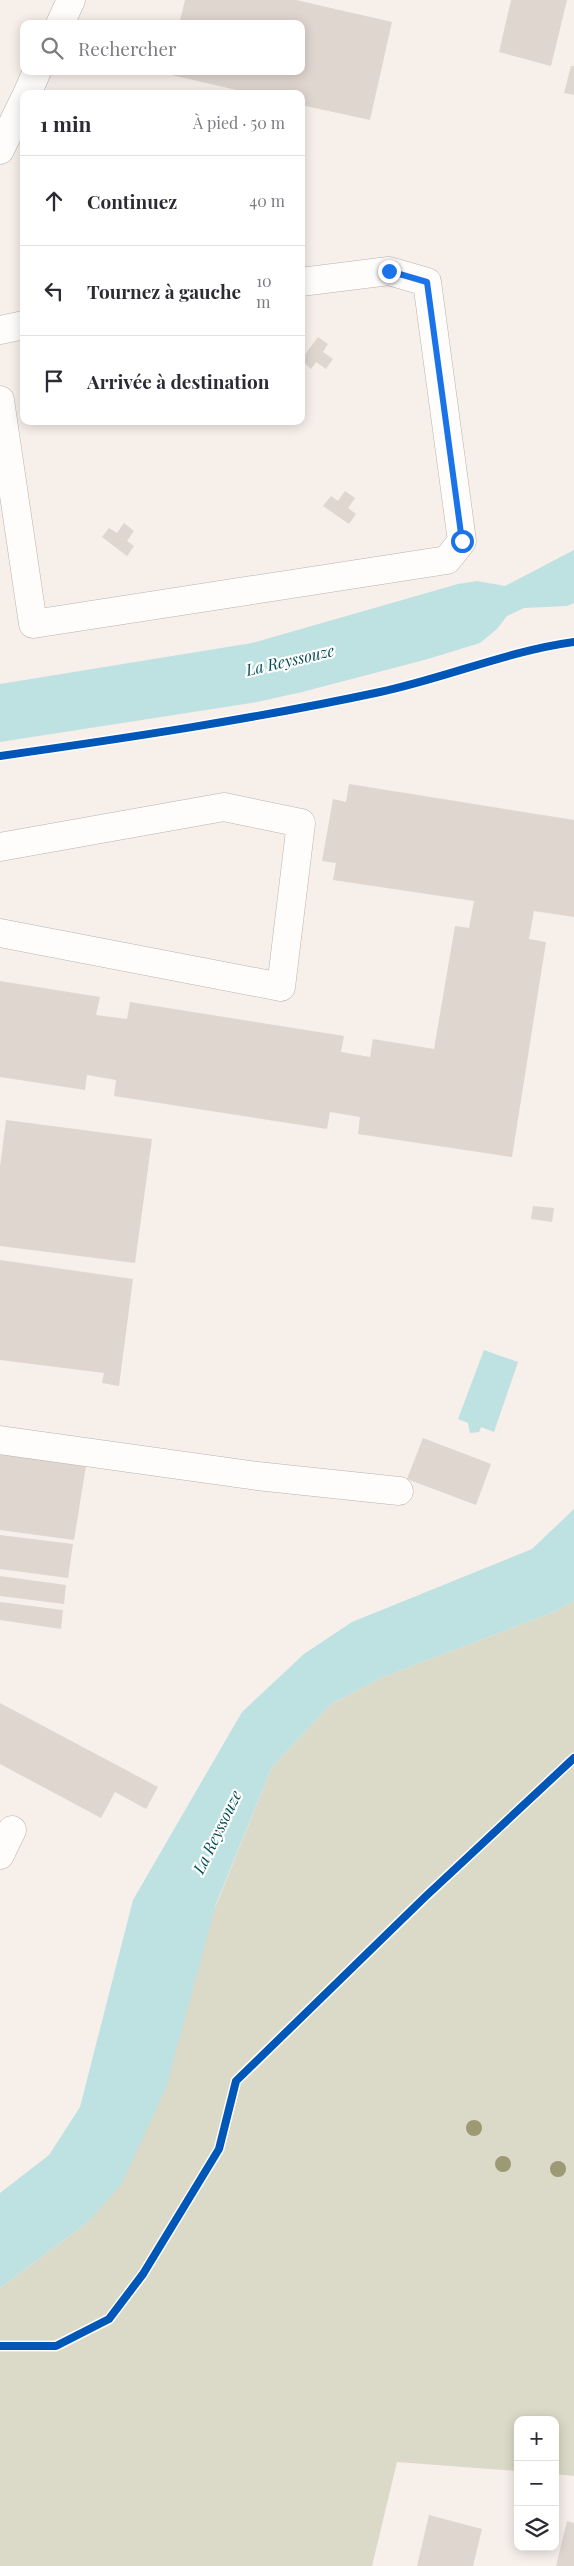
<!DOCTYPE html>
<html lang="fr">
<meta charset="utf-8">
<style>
body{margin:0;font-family:"Playfair Display",serif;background:#f7f7f7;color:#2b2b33}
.controls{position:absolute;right:15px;bottom:15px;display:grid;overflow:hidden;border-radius:10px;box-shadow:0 2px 12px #0003}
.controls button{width:45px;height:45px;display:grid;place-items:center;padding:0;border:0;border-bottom:1px solid #e1e1e2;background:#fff;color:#2b2b33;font:25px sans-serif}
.stop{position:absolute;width:15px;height:15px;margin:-11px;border:4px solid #1a73e8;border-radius:50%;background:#fff}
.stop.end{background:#1a73e8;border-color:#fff;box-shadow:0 1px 5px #0008}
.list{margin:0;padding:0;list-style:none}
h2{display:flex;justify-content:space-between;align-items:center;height:65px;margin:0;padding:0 20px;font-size:21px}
h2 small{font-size:16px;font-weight:400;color:#7c7c81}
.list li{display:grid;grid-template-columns:32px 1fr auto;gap:15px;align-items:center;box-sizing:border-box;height:90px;padding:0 20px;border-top:1px solid #e1e1e2}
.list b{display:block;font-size:19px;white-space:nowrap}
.list em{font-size:16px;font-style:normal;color:#7c7c81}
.icon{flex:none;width:28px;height:28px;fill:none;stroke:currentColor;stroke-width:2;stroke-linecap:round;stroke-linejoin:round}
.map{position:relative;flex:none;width:574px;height:2566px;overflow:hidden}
.search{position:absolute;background:#fff;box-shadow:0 2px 12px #0003;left:20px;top:20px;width:285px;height:55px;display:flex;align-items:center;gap:12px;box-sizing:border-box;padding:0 18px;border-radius:10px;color:#7c7c81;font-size:19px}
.panel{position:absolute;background:#fff;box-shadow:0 2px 12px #0003;left:20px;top:90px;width:285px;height:335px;border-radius:10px}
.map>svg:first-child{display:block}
</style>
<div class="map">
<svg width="574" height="2566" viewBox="0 0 574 2566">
<rect width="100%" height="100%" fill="#f7efea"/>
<!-- green -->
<path fill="#dbd9c7" d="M 574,1601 L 574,2476 L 555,2474 L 555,2420 L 518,2420 L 518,2471 L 397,2462 L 372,2566 L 0,2566 L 0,2288 L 88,2222 L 272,1767 L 331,1704 L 383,1677 L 554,1612 Z"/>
<!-- water -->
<g fill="#bee1e2">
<path d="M 574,550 L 574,603 L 567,606 L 524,608 L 507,616 L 497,629 L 480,643 L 428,659 L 302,692 L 257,702 L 0,742 L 0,684 L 252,643 L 458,584 L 477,581 L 505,586 Z"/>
<path d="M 484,1350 L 518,1362 L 494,1432 L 481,1427 L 479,1432 L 470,1433 L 468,1423 L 458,1419 Z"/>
<path d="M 574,1509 L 574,1601 L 554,1612 L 383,1677 L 331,1704 L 272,1767 L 216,1904 L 166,2088 L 121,2185 L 88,2222 L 0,2288 L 0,2193 L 49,2155 L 80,2107 L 133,1900 L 242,1712 L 304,1654 L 352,1622 L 532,1549 Z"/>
</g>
<!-- building -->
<g fill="#e0d6d0">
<path d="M 185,0 L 296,0 L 392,22 L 370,120 L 301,105 L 301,94 L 254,94 L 167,74 L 167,71 L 301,71 L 301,24 L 179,24 Z"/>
<path d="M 511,0 L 567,0 L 551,66 L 499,52 Z"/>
<path d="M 571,66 L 574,66 L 574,95 L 564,93 Z"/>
<path d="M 318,337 L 328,344 L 323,352 L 333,359 L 326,369 L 316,362 L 311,369 L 301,360 Z"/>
<path d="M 345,491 L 355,498 L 348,508 L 356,514 L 349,524 L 323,506 L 331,496 L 338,501 Z"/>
<path d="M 124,523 L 134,531 L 127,541 L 134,546 L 127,556 L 102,537 L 109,528 L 117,533 Z"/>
<path d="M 349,784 L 574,820 L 574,917 L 534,911 L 529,939 L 546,942 L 512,1157 L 358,1134 L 360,1117 L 330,1112 L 327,1129 L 114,1096 L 116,1080 L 87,1075 L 85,1090 L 0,1077 L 0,981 L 100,997 L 96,1015 L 127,1019 L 130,1002 L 344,1036 L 341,1052 L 370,1057 L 373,1039 L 434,1049 L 455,926 L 469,928 L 474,901 L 333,880 L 336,863 L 322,861 L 333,799 L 346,802 Z"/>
<path d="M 6,1120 L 152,1139 L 135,1263 L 0,1246 L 0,1167 Z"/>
<path d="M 533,1206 L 554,1208 L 552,1222 L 531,1219 Z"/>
<path d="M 0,1260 L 133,1279 L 119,1386 L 102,1383 L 104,1373 L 0,1360 Z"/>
<path d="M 423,1438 L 491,1464 L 476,1505 L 407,1479 Z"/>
<path d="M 0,1454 L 86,1466 L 74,1540 L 0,1530 Z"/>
<path d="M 0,1535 L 73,1544 L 68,1578 L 0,1569 Z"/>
<path d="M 0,1576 L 66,1585 L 64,1604 L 0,1596 Z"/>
<path d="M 0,1602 L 63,1610 L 61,1629 L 0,1620 Z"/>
<path d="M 0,1703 L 158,1787 L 146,1809 L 115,1792 L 101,1818 L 0,1764 Z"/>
<path d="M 429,2515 L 482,2529 L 473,2566 L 417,2566 Z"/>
<path d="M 567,2521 L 574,2523 L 574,2566 L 556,2566 Z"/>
</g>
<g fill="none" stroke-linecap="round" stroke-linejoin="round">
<defs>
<g id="minor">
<path d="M 60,24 L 71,0"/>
<path d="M 27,94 L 37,71"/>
<path d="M 0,150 L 24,100"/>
<path d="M 0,330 L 24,325"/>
<path d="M 0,400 L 33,624 L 447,560 L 462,541 L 427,282 L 389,271 L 301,282"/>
<path d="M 0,847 L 224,807 L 301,823 L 281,987 L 0,933"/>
<path d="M 0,1440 L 257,1476 L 399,1491"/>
<path d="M 0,1855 L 12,1830"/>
</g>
</defs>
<!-- minor casing -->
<use href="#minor" stroke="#bcb2ac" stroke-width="29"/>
<!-- minor -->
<use href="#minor" stroke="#fefdfc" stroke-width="28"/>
<defs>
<g id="cycleway">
<path d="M 0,756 C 127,738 254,719 380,692 C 445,678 508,651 574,642"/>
<path d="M 0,2346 L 56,2346 L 109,2319 L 143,2274 L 219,2149 L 236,2081 L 425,1897 L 574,1758"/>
</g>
</defs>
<!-- cycleway casing -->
<use href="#cycleway" stroke="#fff" stroke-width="11"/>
<!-- cycleway -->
<use href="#cycleway" stroke="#0057b8" stroke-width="8"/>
</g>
<!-- trees -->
<g fill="#9c9974">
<circle cx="474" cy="2128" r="8"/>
<circle cx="503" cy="2164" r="8"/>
<circle cx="558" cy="2169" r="8"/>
</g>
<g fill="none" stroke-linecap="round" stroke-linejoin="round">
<!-- route -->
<path stroke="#1a73e8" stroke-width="6" d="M 389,271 L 427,282 L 462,541"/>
</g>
<g text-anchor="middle" stroke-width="4.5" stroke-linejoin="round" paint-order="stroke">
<!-- water labels -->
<g font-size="16" font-style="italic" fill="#004f54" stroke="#fff">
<text transform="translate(290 660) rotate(-13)" y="6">La Reyssouze</text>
<text transform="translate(217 1832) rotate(-64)" y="6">La Reyssouze</text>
</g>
</g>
</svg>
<div class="controls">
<button>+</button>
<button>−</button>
<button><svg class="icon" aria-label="layers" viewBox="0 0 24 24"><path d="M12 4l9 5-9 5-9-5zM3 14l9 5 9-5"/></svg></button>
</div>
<div class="stop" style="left:462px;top:541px"></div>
<div class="stop end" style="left:389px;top:271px"></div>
<div class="search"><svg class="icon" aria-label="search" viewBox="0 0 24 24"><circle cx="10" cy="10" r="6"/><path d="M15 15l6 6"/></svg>Rechercher</div>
<section class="panel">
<h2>1 min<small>À pied · 50 m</small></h2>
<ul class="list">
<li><svg class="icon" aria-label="ahead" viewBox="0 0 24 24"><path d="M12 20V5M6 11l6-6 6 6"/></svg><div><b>Continuez</b></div><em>40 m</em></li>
<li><svg class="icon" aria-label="left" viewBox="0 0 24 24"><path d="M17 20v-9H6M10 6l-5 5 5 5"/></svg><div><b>Tournez à gauche</b></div><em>10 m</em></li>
<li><svg class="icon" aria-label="arrive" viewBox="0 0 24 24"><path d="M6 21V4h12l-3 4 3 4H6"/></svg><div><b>Arrivée à destination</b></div></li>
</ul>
</section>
</div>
